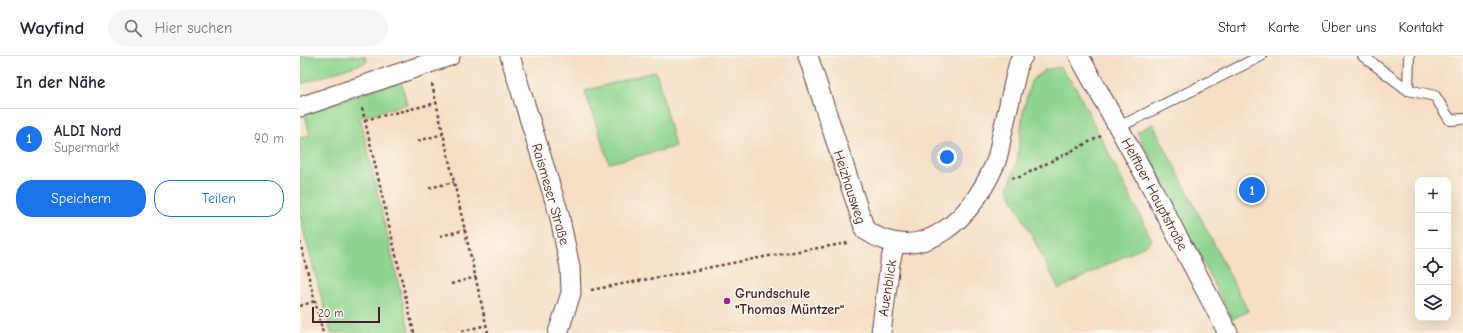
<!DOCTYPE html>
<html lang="de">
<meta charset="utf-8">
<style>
body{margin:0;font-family:"Comic Neue",sans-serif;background:#f6f6f7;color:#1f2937}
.controls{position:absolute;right:12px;bottom:12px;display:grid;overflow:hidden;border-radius:8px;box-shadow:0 4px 16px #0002}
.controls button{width:36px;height:36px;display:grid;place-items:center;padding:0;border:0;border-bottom:1px solid #e0e1e3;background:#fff;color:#1f2937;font:20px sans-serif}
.scale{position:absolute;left:12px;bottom:10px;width:68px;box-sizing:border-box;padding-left:4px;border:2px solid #4a1f2b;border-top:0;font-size:11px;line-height:14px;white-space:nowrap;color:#4a1f2b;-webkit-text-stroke:3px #fbf7ec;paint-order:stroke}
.you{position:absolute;left:647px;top:101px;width:14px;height:14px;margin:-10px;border:3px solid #fff;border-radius:50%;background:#1a73e8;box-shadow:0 0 0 6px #1a73e833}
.badge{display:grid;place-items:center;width:26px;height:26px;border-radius:50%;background:#1a73e8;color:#fff;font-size:13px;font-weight:700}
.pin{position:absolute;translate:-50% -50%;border:2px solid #fff;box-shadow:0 1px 4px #0006}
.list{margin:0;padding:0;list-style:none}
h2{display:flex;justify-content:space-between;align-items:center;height:52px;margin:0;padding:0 16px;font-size:17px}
h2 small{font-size:13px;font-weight:400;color:#747a83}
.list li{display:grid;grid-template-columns:26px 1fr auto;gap:12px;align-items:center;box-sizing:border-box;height:60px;padding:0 16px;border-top:1px solid #e0e1e3}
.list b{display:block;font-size:15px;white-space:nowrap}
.list p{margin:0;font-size:13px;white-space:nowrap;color:#747a83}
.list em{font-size:13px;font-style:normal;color:#747a83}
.actions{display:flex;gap:8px;padding:12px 16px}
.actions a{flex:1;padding:9px 0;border:1px solid #1a73e8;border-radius:16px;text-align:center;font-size:14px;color:#1a73e8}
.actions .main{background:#1a73e8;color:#fff}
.icon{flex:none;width:22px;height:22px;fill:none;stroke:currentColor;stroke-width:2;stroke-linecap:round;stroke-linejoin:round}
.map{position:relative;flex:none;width:1163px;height:277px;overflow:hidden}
header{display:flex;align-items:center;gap:24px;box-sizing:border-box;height:56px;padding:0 20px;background:#fff;border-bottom:1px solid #e0e1e3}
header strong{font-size:19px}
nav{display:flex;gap:22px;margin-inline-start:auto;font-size:14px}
.search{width:280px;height:36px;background:#f6f6f7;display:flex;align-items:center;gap:10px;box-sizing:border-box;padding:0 14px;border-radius:22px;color:#747a83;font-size:15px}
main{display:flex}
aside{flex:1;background:#fff}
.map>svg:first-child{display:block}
</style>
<header>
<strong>Wayfind</strong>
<div class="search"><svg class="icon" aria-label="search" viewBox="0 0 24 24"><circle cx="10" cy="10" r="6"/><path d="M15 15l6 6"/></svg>Hier suchen</div>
<nav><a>Start</a><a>Karte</a><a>Über uns</a><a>Kontakt</a></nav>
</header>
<main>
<aside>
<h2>In der Nähe<small></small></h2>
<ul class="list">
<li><span class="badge">1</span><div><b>ALDI Nord</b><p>Supermarkt</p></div><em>90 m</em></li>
</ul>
<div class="actions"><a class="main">Speichern</a><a>Teilen</a></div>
</aside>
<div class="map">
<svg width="1163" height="277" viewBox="0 0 1163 277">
<rect width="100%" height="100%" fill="#fbf7ec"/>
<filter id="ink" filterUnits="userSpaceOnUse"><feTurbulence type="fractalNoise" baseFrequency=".025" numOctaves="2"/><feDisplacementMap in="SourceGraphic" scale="8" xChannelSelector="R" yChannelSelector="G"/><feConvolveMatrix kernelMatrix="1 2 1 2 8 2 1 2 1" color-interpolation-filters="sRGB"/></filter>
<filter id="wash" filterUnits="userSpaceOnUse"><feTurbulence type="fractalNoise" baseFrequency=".012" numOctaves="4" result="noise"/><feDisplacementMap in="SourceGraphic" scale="16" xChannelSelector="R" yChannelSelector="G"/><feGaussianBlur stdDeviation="0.9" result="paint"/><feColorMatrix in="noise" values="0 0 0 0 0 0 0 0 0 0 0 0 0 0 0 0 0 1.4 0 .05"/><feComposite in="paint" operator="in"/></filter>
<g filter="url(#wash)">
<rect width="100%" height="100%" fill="#f5dfc5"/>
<!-- green -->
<g fill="#8fd58f" stroke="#6c7a5d">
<path d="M 0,0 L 65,0 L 67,6 L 0,28 Z"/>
<path d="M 760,11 L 776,32 L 852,184 L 846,189 L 759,233 L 708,133 L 717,106 L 723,56 L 731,25 L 745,14 Z"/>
<path d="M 356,15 L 375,91 L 309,107 L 285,35 Z"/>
<path d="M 101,24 L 107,48 L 60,61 L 110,277 L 31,277 L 0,161 L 0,82 L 10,79 L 5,58 Z"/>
<path d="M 853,68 L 948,255 L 932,263 L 837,76 Z"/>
</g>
</g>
<g filter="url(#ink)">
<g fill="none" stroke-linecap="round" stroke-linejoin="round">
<defs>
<g id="service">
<path d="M 1063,0 L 1108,34 L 1135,40 L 1150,64 L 1163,63"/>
<path d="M 1108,34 L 1109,0"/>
<path d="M 819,71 L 961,0"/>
</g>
<g id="minor">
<path d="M 210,0 L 259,158 L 270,211 L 271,237 L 258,277"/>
<path d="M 508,0 L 565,174 C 624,213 672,160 695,108 C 699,99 700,88 702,78 C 708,54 713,30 719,6 L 723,0"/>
<path d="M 779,0 L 852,132 L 928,277"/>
<path d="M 0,51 L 150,0"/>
<path d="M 581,277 L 590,207 L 595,187"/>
</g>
</defs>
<!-- service casing -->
<use href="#service" stroke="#643c42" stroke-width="12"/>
<!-- minor casing -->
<use href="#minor" stroke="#643c42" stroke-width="21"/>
<!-- path -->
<g stroke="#643c42" stroke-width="2.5" stroke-dasharray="3 3" stroke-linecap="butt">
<path d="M 132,28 L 188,277"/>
<path d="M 62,52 L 114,277"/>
<path d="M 65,64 L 136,47"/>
<path d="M 118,85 L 143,78"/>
<path d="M 712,122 L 720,121 L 801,80"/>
<path d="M 129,132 L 154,126"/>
<path d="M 140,180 L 165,174"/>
<path d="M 0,186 L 23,277"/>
<path d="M 151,228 L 176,221"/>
<path d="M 291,234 L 469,200 L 548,187"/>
<path d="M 0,250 L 15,245"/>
<path d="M 162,275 L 187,269"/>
</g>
<!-- service -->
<use href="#service" stroke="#fff" stroke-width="10"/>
<!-- minor -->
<use href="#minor" stroke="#fff" stroke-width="19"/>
</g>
</g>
<!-- markers -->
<circle fill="#b5179e" stroke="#fbf7ec" stroke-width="1.5" cx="427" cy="245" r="4"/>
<g text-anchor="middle" stroke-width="3.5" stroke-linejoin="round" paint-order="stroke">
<!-- street labels -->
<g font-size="14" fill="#4a1f2b" stroke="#fbf7ec">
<text transform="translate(550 131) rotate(72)" y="5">Heizhausweg</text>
<text transform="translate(251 138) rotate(74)" y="5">Raismeser Straße</text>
<text transform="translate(855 138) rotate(62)" y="5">Helftaer Hauptstraße</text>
<text transform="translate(587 232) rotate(-81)" y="5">Auenblick</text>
</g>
<!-- poi labels -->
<g font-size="14" font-weight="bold" fill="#4a1f2b" stroke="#fbf7ec" text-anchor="start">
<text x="435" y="242">Grundschule<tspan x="435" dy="16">"Thomas Müntzer"</tspan></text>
</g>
</g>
</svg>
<div class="controls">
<button>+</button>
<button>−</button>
<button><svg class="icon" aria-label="locate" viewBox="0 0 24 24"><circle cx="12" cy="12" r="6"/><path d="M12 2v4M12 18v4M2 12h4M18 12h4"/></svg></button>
<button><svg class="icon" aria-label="layers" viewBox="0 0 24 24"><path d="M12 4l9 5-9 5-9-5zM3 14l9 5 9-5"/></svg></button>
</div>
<div class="scale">20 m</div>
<div class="you"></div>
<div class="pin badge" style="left:952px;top:134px">1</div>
</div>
</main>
